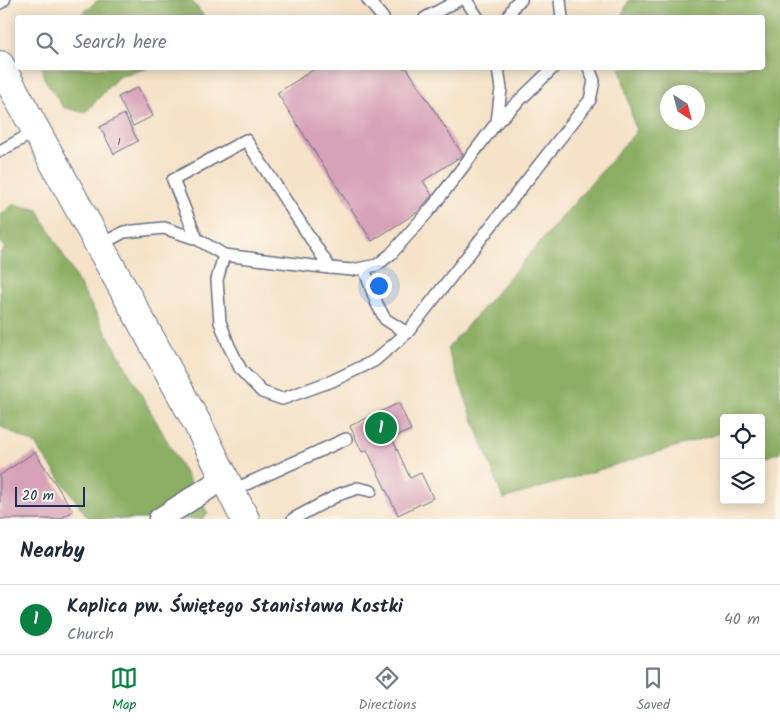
<!DOCTYPE html>
<meta charset="utf-8">
<style>
body{margin:0;font-family:Kalam,sans-serif;background:#f6f6f7;color:#1f2937}
.controls{position:absolute;right:15px;bottom:15px;display:grid;overflow:hidden;border-radius:5px;box-shadow:0 2px 12px #0003}
.controls button{width:45px;height:45px;display:grid;place-items:center;padding:0;border:0;border-bottom:1px solid #e0e1e3;background:#fff;color:#1f2937;font:25px sans-serif}
.compass{position:absolute;left:660px;top:85px;width:45px;height:45px;border-radius:50%;background:#fff;box-shadow:0 2px 12px #0003;rotate:144deg}
.scale{position:absolute;left:15px;bottom:12px;width:70px;box-sizing:border-box;padding-left:5px;border:2px solid #1b2f5e;border-top:0;font-size:14px;line-height:18px;white-space:nowrap;color:#1b2f5e;-webkit-text-stroke:4px #fbf7ec;paint-order:stroke}
.you{position:absolute;left:378px;top:285px;width:18px;height:18px;margin:-12px;border:4px solid #fff;border-radius:50%;background:#1a73e8;box-shadow:0 0 0 8px #1a73e833}
.badge{display:grid;place-items:center;width:32px;height:32px;border-radius:50%;background:#0b8043;color:#fff;font-size:16px;font-weight:700}
.pin{position:absolute;translate:-50% -50%;border:2px solid #fff;box-shadow:0 1px 5px #0006}
.list{margin:0;padding:0;list-style:none}
h2{display:flex;justify-content:space-between;align-items:center;height:65px;margin:0;padding:0 20px;font-size:21px}
h2 small{font-size:16px;font-weight:400;color:#747a83}
.list li{display:grid;grid-template-columns:32px 1fr auto;gap:15px;align-items:center;box-sizing:border-box;height:70px;padding:0 20px;border-top:1px solid #e0e1e3}
.list b{display:block;font-size:19px;white-space:nowrap}
.list p{margin:0;font-size:16px;white-space:nowrap;color:#747a83}
.list em{font-size:16px;font-style:normal;color:#747a83}
.icon{flex:none;width:28px;height:28px;fill:none;stroke:currentColor;stroke-width:2;stroke-linecap:round;stroke-linejoin:round}
.map{position:relative;flex:none;width:780px;height:519px;overflow:hidden}
.search{position:absolute;background:#fff;box-shadow:0 2px 12px #0003;left:15px;right:15px;top:15px;height:55px;display:flex;align-items:center;gap:12px;box-sizing:border-box;padding:0 18px;border-radius:5px;color:#747a83;font-size:19px}
.sheet{height:135px;background:#fff}
nav{display:flex;justify-content:space-around;align-items:center;box-sizing:border-box;height:70px;border-top:1px solid #e0e1e3;background:#fff;font-size:14px;color:#747a83}
nav a{display:grid;justify-items:center;gap:2px}
nav .on{color:#0b8043}
.map>svg:first-child{display:block}
</style>
<div class="map">
<svg width="780" height="519" viewBox="0 0 780 519">
<rect width="100%" height="100%" fill="#fbf7ec"/>
<filter id="ink" filterUnits="userSpaceOnUse"><feTurbulence type="fractalNoise" baseFrequency=".02" numOctaves="2"/><feDisplacementMap in="SourceGraphic" scale="10" xChannelSelector="R" yChannelSelector="G"/><feConvolveMatrix kernelMatrix="1 2 1 2 8 2 1 2 1" color-interpolation-filters="sRGB"/></filter>
<filter id="wash" filterUnits="userSpaceOnUse"><feTurbulence type="fractalNoise" baseFrequency=".0096" numOctaves="4" result="noise"/><feDisplacementMap in="SourceGraphic" scale="20" xChannelSelector="R" yChannelSelector="G"/><feGaussianBlur stdDeviation="1.12" result="paint"/><feColorMatrix in="noise" values="0 0 0 0 0 0 0 0 0 0 0 0 0 0 0 0 0 1.4 0 .05"/><feComposite in="paint" operator="in"/></filter>
<g filter="url(#wash)">
<rect width="100%" height="100%" fill="#f5e2c8"/>
<!-- forest -->
<g fill="#8bae62" stroke="#536e60" fill-rule="evenodd">
<path d="M 98,0 L 191,0 L 204,16 L 78,17 Z"/>
<path d="M 629,0 L 780,0 L 780,452 L 761,459 L 761,418 L 724,418 L 724,432 L 503,499 L 447,349 L 636,132 L 620,68 L 762,68 L 762,18 L 621,17 ZM 698,92 L 698,122 L 668,122 L 668,92 Z"/>
<path d="M 42,68 L 148,68 L 118,77 L 85,113 L 63,107 L 44,78 Z"/>
<path d="M 14,204 L 38,210 L 208,514 L 202,519 L 89,519 L 35,444 L 0,426 L 0,253 L 5,248 L 0,243 L 0,216 Z"/>
</g>
<g id="blocks">
<!-- building -->
<g fill="#d7a2b8">
<path d="M 316,68 L 407,68 L 463,155 L 423,181 L 432,195 L 419,211 L 372,241 L 277,93 Z"/>
<path d="M 138,87 L 153,116 L 133,126 L 118,97 Z"/>
<path d="M 124,114 L 138,141 L 114,154 L 100,127 Z"/>
<path d="M 399,403 L 411,430 L 392,438 L 410,478 L 421,473 L 433,498 L 398,515 L 367,450 L 362,452 L 350,426 Z"/>
<path d="M 35,452 L 73,511 L 60,519 L 0,519 L 0,475 Z"/>
</g>
</g>
</g>
<g filter="url(#ink)">
<use href="#blocks" fill-opacity="0" stroke="#676e83" stroke-width="1"/>
<g fill="none" stroke-linecap="round" stroke-linejoin="round">
<defs>
<g id="service">
<path d="M 368,0 L 383,18"/>
<path d="M 466,0 L 478,18"/>
<path d="M 560,0 L 562,18"/>
<path d="M 0,3 L 4,0"/>
<path d="M 425,18 L 459,0"/>
<path d="M 508,18 L 515,4 L 521,0"/>
<path d="M 497,122 L 501,89 L 498,68"/>
<path d="M 0,151 L 36,131"/>
<path d="M 197,239 L 173,180 L 246,140 L 330,268"/>
<path d="M 98,246 L 124,232 L 164,228 L 197,239 L 224,255 L 330,268 L 352,270 L 377,265 L 391,254 L 434,205 L 497,122 L 553,68"/>
<path d="M 224,255 L 217,280 L 220,322 L 229,346 L 241,370 L 262,392 L 282,399 L 332,381 L 374,361 L 407,333 L 590,100 L 594,81 L 589,68"/>
<path d="M 364,268 L 377,304 L 385,319 L 407,333"/>
<path d="M 231,491 L 346,439"/>
<path d="M 293,519 L 340,494 L 358,488 L 371,491"/>
</g>
<path id="minor" d="M 160,519 L 224,478"/>
<path id="secondary" d="M 0,65 L 197,423 L 245,519"/>
</defs>
<!-- service casing -->
<use href="#service" stroke="#676e83" stroke-width="14"/>
<!-- minor casing -->
<use href="#minor" stroke="#676e83" stroke-width="25"/>
<!-- secondary casing -->
<use href="#secondary" stroke="#676e83" stroke-width="30"/>
<!-- service -->
<use href="#service" stroke="#fff" stroke-width="11"/>
<!-- minor -->
<use href="#minor" stroke="#fff" stroke-width="22"/>
<!-- secondary -->
<use href="#secondary" stroke="#fff" stroke-width="28"/>
</g>
</g>
<g text-anchor="middle" stroke-width="4" stroke-linejoin="round" paint-order="stroke">
<!-- number labels -->
<g font-size="10" fill="#4a4c74">
<text x="119" y="145">1</text>
</g>
</g>
</svg>
<div class="controls">
<button><svg class="icon" aria-label="locate" viewBox="0 0 24 24"><circle cx="12" cy="12" r="6"/><path d="M12 2v4M12 18v4M2 12h4M18 12h4"/></svg></button>
<button><svg class="icon" aria-label="layers" viewBox="0 0 24 24"><path d="M12 4l9 5-9 5-9-5zM3 14l9 5 9-5"/></svg></button>
</div>
<svg class="compass" viewBox="-18 -18 36 36"><path d="M0-13l5 13h-10z" fill="#e53935"/><path d="M0 13l5-13h-10z" fill="#747a83"/></svg>
<div class="scale">20 m</div>
<div class="you"></div>
<div class="pin badge" style="left:381px;top:428px">1</div>
<div class="search"><svg class="icon" aria-label="search" viewBox="0 0 24 24"><circle cx="10" cy="10" r="6"/><path d="M15 15l6 6"/></svg>Search here</div>
</div>
<section class="sheet">
<h2>Nearby<small></small></h2>
<ul class="list">
<li><span class="badge">1</span><div><b>Kaplica pw. Świętego Stanisława Kostki</b><p>Church</p></div><em>40 m</em></li>
</ul>
</section>
<nav>
<a class="on"><svg class="icon" aria-label="map" viewBox="0 0 24 24"><path d="M3 6l6-2 6 2 6-2v14l-6 2-6-2-6 2zM9 4v14M15 6v14"/></svg>Map</a>
<a><svg class="icon" aria-label="directions" viewBox="0 0 24 24"><path d="M12 3l9 9-9 9-9-9zM9 14v-3h6M13 9l2 2-2 2"/></svg>Directions</a>
<a><svg class="icon" aria-label="saved" viewBox="0 0 24 24"><path d="M7 4h10v16l-5-4-5 4z"/></svg>Saved</a>
</nav>
